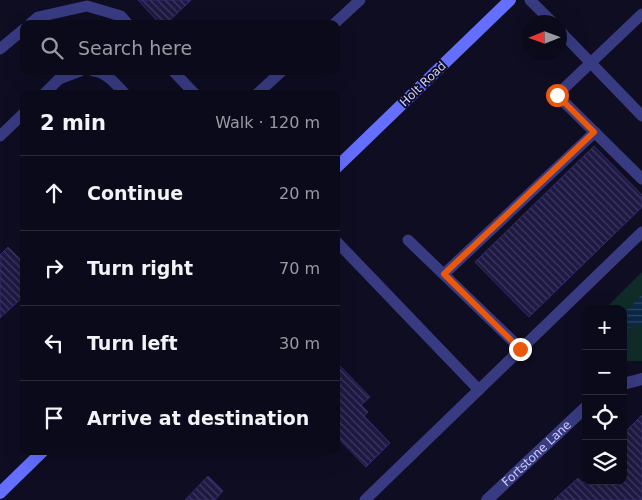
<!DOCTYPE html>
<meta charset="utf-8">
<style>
body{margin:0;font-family:"DejaVu Sans",sans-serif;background:#141323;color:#f1f3f6}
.controls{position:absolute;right:15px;bottom:15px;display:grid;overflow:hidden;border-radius:10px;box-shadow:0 5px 20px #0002}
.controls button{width:45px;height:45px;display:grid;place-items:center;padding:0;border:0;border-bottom:1px solid #2b2b39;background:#0b0a1a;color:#f1f3f6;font:25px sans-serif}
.compass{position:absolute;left:522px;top:15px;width:45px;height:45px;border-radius:50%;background:#0b0a1a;box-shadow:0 5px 20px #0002;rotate:269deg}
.stop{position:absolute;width:15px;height:15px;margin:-11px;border:4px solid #ea580c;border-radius:50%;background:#fff}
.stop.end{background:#ea580c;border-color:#fff;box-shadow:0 1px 5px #0008}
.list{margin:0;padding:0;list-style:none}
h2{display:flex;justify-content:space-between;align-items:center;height:65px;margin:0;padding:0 20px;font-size:21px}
h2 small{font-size:16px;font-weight:400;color:#9a9aa2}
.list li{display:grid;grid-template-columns:32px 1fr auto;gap:15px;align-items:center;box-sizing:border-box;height:75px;padding:0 20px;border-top:1px solid #2b2b39}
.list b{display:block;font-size:19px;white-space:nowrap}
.list em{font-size:16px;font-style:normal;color:#9a9aa2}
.icon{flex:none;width:28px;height:28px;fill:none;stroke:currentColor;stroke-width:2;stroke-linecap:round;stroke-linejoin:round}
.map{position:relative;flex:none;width:642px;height:500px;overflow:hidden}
.search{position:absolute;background:#0b0a1a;box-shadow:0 5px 20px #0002;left:20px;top:20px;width:320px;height:55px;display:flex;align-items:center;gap:12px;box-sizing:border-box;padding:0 18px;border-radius:10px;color:#9a9aa2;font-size:19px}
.panel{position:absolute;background:#0b0a1a;box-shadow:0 5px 20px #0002;left:20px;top:90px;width:320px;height:365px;border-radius:10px}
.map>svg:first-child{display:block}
</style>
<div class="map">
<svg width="642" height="500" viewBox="0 0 642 500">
<defs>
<pattern id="water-rules" width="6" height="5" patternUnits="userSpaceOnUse" patternTransform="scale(1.25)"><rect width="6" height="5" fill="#0c2847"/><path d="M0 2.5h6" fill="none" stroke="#2e4663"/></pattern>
<pattern id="building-back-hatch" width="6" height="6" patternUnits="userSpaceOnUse" patternTransform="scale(1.25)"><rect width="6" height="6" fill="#1e1943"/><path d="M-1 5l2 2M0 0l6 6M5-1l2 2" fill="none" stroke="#3e395f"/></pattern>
</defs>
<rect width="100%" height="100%" fill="#0f0d22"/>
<!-- grass -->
<path fill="#102c29" d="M 642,272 L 642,361 L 623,361 L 623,309 L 605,309 Z"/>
<!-- water -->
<path fill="url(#water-rules)" d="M 642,295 L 642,325 L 635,326 L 623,330 L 623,314 Z"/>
<!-- building -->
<g fill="url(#building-back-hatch)" stroke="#322b6f">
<path d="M 138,0 L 191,0 L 166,24 L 160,24 Z"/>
<path d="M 594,146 L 642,195 L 642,207 L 529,317 L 475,262 Z"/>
<path d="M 8,247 L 24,263 L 24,296 L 0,318 L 0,255 Z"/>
<path d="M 336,362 L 370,397 L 361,405 L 368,412 L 364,416 L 390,443 L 366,467 L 336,436 Z"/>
<path d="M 642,415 L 642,500 L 554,500 L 578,478 L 583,483 L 585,481 L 623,481 L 623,434 Z"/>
<path d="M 208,476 L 223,491 L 215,500 L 185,500 Z"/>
</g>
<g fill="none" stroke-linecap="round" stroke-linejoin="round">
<!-- lane -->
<g stroke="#383b82" stroke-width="11">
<path d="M 530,0 L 552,22"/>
<path d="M 642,14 L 557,95 L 642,179"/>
<path d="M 30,24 L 38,17 L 87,6 L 121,16 L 128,24"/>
<path d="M 334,24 L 360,0"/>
<path d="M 560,31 L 642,116"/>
<path d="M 0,49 L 24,29"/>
<path d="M 93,71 C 106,72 116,84 125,94"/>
<path d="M 173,71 L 195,94"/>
<path d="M 44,94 L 59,79 L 80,71"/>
<path d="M 257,94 L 282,71"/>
<path d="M 0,136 L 24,113"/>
<path d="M 408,240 L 521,349"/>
<path d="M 336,241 L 479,390"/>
<path d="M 444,274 L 595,132"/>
<path d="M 365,500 L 642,232"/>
</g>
<!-- street -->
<g stroke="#383b82" stroke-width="12">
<path d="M 623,384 L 642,379"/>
<path id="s1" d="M 487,500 L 586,407"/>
</g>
<!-- secondary -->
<g stroke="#656fff" stroke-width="12">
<path d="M 336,168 L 510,0"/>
<path d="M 0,493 L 43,451"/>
</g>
</g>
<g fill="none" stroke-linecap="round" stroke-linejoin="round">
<!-- route -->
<path stroke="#ea580c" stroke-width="6" d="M 520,349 L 444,274 L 594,132 L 557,95"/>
</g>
<g text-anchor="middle" stroke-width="4" stroke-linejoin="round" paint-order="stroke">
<!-- street labels -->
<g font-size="12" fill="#cfceff" stroke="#0f0d22">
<text transform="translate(423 84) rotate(-44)" y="4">Holt Road</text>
<text dy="4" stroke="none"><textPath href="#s1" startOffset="68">Fortstone Lane</textPath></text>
</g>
</g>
</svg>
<div class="controls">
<button>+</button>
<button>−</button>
<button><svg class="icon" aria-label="locate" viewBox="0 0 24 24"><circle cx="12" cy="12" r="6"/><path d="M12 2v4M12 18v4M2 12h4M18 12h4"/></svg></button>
<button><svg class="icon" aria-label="layers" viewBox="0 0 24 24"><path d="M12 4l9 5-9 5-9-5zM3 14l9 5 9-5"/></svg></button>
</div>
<svg class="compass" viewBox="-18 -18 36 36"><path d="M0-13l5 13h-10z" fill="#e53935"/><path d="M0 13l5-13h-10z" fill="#9a9aa2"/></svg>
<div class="stop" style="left:557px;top:95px"></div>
<div class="stop end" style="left:520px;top:349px"></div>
<div class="search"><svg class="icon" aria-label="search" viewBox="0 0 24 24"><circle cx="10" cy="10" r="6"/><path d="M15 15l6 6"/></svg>Search here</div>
<section class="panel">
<h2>2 min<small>Walk · 120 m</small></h2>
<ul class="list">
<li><svg class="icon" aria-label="ahead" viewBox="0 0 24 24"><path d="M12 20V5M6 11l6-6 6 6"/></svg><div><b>Continue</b></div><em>20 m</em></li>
<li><svg class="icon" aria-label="right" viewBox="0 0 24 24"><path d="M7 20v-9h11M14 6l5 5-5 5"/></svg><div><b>Turn right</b></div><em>70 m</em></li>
<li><svg class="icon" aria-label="left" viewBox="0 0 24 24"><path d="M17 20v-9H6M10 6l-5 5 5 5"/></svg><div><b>Turn left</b></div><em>30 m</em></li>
<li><svg class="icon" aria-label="arrive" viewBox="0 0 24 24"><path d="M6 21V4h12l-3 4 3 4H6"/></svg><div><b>Arrive at destination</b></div></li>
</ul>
</section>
</div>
